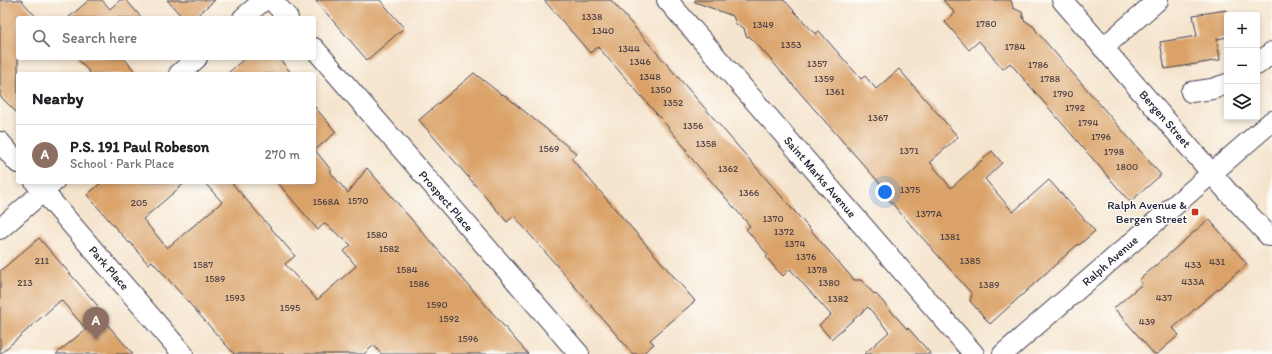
<!DOCTYPE html>
<meta charset="utf-8">
<style>
body{margin:0;font-family:Itim,sans-serif;background:#f6f6f6;color:#202124}
.controls{position:absolute;right:12px;top:12px;display:grid;overflow:hidden;border-radius:4px;box-shadow:0 2px 6px #0003}
.controls button{width:36px;height:36px;display:grid;place-items:center;padding:0;border:0;border-bottom:1px solid #e0e0e0;background:#fff;color:#202124;font:20px sans-serif}
.you{position:absolute;left:885px;top:192px;width:14px;height:14px;margin:-10px;border:3px solid #fff;border-radius:50%;background:#1a73e8;box-shadow:0 0 0 6px #1a73e833}
.badge{display:grid;place-items:center;width:26px;height:26px;border-radius:50%;background:#ea580c;color:#fff;font-size:13px;font-weight:700}
.pin{position:absolute;translate:-50% -33px;filter:drop-shadow(0 1px 2px #0008)}
.pin::after{content:'';position:absolute;top:21px;width:14px;height:12px;background:inherit;clip-path:polygon(0 0,100% 0,50% 100%)}
.list{margin:0;padding:0;list-style:none}
h2{display:flex;justify-content:space-between;align-items:center;height:52px;margin:0;padding:0 16px;font-size:17px}
h2 small{font-size:13px;font-weight:400;color:#757577}
.list li{display:grid;grid-template-columns:26px 1fr auto;gap:12px;align-items:center;box-sizing:border-box;height:60px;padding:0 16px;border-top:1px solid #e0e0e0}
.list b{display:block;font-size:15px;white-space:nowrap}
.list p{margin:0;font-size:13px;white-space:nowrap;color:#757577}
.list em{font-size:13px;font-style:normal;color:#757577}
.icon{flex:none;width:22px;height:22px;fill:none;stroke:currentColor;stroke-width:2;stroke-linecap:round;stroke-linejoin:round}
.map{position:relative;flex:none;width:1272px;height:354px;overflow:hidden}
.search{position:absolute;background:#fff;box-shadow:0 2px 6px #0003;left:16px;top:16px;width:300px;height:44px;display:flex;align-items:center;gap:10px;box-sizing:border-box;padding:0 14px;border-radius:4px;color:#757577;font-size:15px}
.panel{position:absolute;background:#fff;box-shadow:0 2px 6px #0003;left:16px;top:72px;width:300px;height:112px;border-radius:4px}
.map>svg:first-child{display:block}
</style>
<div class="map">
<svg width="1272" height="354" viewBox="0 0 1272 354">
<rect width="100%" height="100%" fill="#fdfcf7"/>
<filter id="ink" filterUnits="userSpaceOnUse"><feTurbulence type="fractalNoise" baseFrequency=".025" numOctaves="2"/><feDisplacementMap in="SourceGraphic" scale="8" xChannelSelector="R" yChannelSelector="G"/><feConvolveMatrix kernelMatrix="1 2 1 2 8 2 1 2 1" color-interpolation-filters="sRGB"/></filter>
<filter id="wash" filterUnits="userSpaceOnUse"><feTurbulence type="fractalNoise" baseFrequency=".012" numOctaves="4" result="noise"/><feDisplacementMap in="SourceGraphic" scale="16" xChannelSelector="R" yChannelSelector="G"/><feGaussianBlur stdDeviation="0.9" result="paint"/><feColorMatrix in="noise" values="0 0 0 0 0 0 0 0 0 0 0 0 0 0 0 0 0 1.4 0 .05"/><feComposite in="paint" operator="in"/></filter>
<g filter="url(#wash)">
<rect width="100%" height="100%" fill="#f5e4cd"/>
<g id="blocks">
<!-- building -->
<g fill="#daa268">
<path d="M 0,0 L 21,0 L 37,18 L 18,18 L 18,114 L 0,96 Z"/>
<path d="M 89,0 L 102,0 L 110,9 L 120,0 L 126,0 L 142,18 L 68,18 Z"/>
<path d="M 167,0 L 215,0 L 194,18 L 183,18 Z"/>
<path d="M 315,0 L 380,0 L 404,28 L 367,60 Z"/>
<path d="M 544,0 L 611,0 L 854,280 L 861,280 L 875,295 L 876,294 L 907,329 L 908,328 L 931,354 L 864,354 L 889,332 L 868,307 L 831,339 L 819,325 L 831,315 L 790,269 L 783,276 L 777,270 L 766,257 L 768,255 L 746,229 L 750,226 L 685,151 L 687,150 L 663,121 L 598,47 L 590,53 Z"/>
<path d="M 695,0 L 784,0 L 815,34 L 819,31 L 861,79 L 865,76 L 876,89 L 899,69 L 958,137 L 930,162 L 951,188 L 992,151 L 1002,163 L 985,179 L 1013,212 L 1049,180 L 1095,231 L 1079,245 L 1078,244 L 990,324 L 970,301 L 972,294 L 888,199 L 891,196 L 755,42 L 750,37 L 746,36 L 744,28 L 736,24 L 733,16 L 695,2 Z"/>
<path d="M 943,0 L 1011,0 L 1013,8 L 1022,12 L 1024,20 L 1034,27 L 1037,32 L 1161,175 L 1130,202 L 1010,63 L 1003,69 L 979,41 L 969,50 L 945,22 L 955,13 Z"/>
<path d="M 1227,10 L 1227,37 L 1217,39 L 1220,60 L 1165,69 L 1160,42 L 1197,36 L 1193,15 Z"/>
<path d="M 77,58 L 124,58 L 137,74 L 91,74 Z"/>
<path d="M 245,58 L 279,58 L 292,74 L 227,74 Z"/>
<path d="M 474,73 L 502,95 L 503,94 L 577,154 L 571,158 L 695,301 L 650,340 L 654,344 L 642,354 L 633,354 L 514,216 L 507,222 L 419,120 Z"/>
<path d="M 314,106 L 336,132 L 315,150 L 331,170 L 331,173 L 348,193 L 367,168 L 528,354 L 381,354 L 374,345 L 364,354 L 234,354 L 152,261 L 148,264 L 130,242 L 129,243 L 87,195 L 102,182 L 186,182 L 143,219 L 167,248 L 222,202 L 204,182 L 231,182 L 295,256 L 285,264 L 317,300 L 356,266 L 344,251 L 351,245 L 324,223 L 318,230 L 277,182 L 314,182 Z"/>
<path d="M 1209,219 L 1247,264 L 1173,328 L 1179,335 L 1157,354 L 1154,354 L 1114,308 L 1142,284 L 1139,280 Z"/>
<path d="M 39,238 L 98,306 L 94,309 L 133,354 L 56,354 L 86,329 L 61,300 L 0,354 L 0,271 Z"/>
</g>
</g>
</g>
<g filter="url(#ink)">
<use href="#blocks" fill-opacity="0" stroke="#423f51" stroke-width="1"/>
<g fill="none" stroke-linecap="round" stroke-linejoin="round">
<defs>
<g id="minor">
<path d="M 272,0 L 288,18"/>
<path d="M 667,0 L 974,354"/>
<path d="M 1062,0 L 1227,191 L 1269,236 L 1272,236"/>
<path d="M 243,18 L 264,0"/>
<path d="M 314,48 L 579,354"/>
<path d="M 1103,48 L 1158,0"/>
<path d="M 1257,65 L 1272,52"/>
<path d="M 179,74 L 197,58"/>
<path d="M 1191,92 L 1212,89 L 1227,84"/>
<path d="M 0,142 L 18,163"/>
<path d="M 35,182 L 183,354"/>
<path d="M 0,229 L 54,182"/>
<path d="M 1003,354 L 1272,121"/>
</g>
</defs>
<!-- minor casing -->
<use href="#minor" stroke="#423f51" stroke-width="22"/>
<!-- minor -->
<use href="#minor" stroke="#fff" stroke-width="20"/>
</g>
</g>
<!-- markers -->
<rect fill="#c8321e" stroke="#fdfcf7" stroke-width="1.5" x="1191" y="208" width="8" height="8" rx="2"/>
<g text-anchor="middle" stroke-width="3" stroke-linejoin="round" paint-order="stroke">
<!-- number labels -->
<g font-size="10" fill="#504246">
<text x="592" y="20">1338</text>
<text x="986" y="27">1780</text>
<text x="763" y="28">1349</text>
<text x="603" y="34">1340</text>
<text x="791" y="48">1353</text>
<text x="1015" y="50">1784</text>
<text x="629" y="52">1344</text>
<text x="640" y="65">1346</text>
<text x="817" y="67">1357</text>
<text x="1038" y="68">1786</text>
<text x="650" y="80">1348</text>
<text x="824" y="82">1359</text>
<text x="1050" y="82">1788</text>
<text x="661" y="93">1350</text>
<text x="835" y="95">1361</text>
<text x="1063" y="97">1790</text>
<text x="673" y="106">1352</text>
<text x="1075" y="111">1792</text>
<text x="878" y="121">1367</text>
<text x="1088" y="126">1794</text>
<text x="693" y="129">1356</text>
<text x="1101" y="140">1796</text>
<text x="706" y="147">1358</text>
<text x="549" y="152">1569</text>
<text x="909" y="154">1371</text>
<text x="1114" y="155">1798</text>
<text x="1127" y="170">1800</text>
<text x="728" y="172">1362</text>
<text x="910" y="193">1375</text>
<text x="749" y="196">1366</text>
<text x="358" y="204">1570</text>
<text x="326" y="205">1568A</text>
<text x="139" y="206">205</text>
<text x="929" y="217">1377A</text>
<text x="773" y="222">1370</text>
<text x="784" y="235">1372</text>
<text x="377" y="238">1580</text>
<text x="950" y="240">1381</text>
<text x="795" y="247">1374</text>
<text x="389" y="252">1582</text>
<text x="806" y="260">1376</text>
<text x="42" y="264">211</text>
<text x="970" y="264">1385</text>
<text x="1217" y="265">431</text>
<text x="203" y="268">1587</text>
<text x="1193" y="268">433</text>
<text x="407" y="273">1584</text>
<text x="817" y="273">1378</text>
<text x="215" y="282">1589</text>
<text x="1193" y="285">433A</text>
<text x="25" y="286">213</text>
<text x="829" y="286">1380</text>
<text x="419" y="287">1586</text>
<text x="989" y="288">1389</text>
<text x="235" y="301">1593</text>
<text x="1164" y="301">437</text>
<text x="838" y="302">1382</text>
<text x="437" y="308">1590</text>
<text x="290" y="311">1595</text>
<text x="449" y="322">1592</text>
<text x="1147" y="325">439</text>
<text x="468" y="342">1596</text>
</g>
<!-- street labels -->
<g font-size="12" fill="#22223b" stroke="#fdfcf7">
<text transform="translate(1165 119) rotate(49)" y="4">Bergen Street</text>
<text transform="translate(820 177) rotate(49)" y="4">Saint Marks Avenue</text>
<text transform="translate(446 201) rotate(49)" y="4">Prospect Place</text>
<text transform="translate(1110 261) rotate(-41)" y="4">Ralph Avenue</text>
<text transform="translate(109 268) rotate(49)" y="4">Park Place</text>
</g>
<!-- poi labels -->
<g font-size="12" fill="#22223b" stroke="#fdfcf7" text-anchor="end">
<text x="1187" y="209">Ralph Avenue &amp;<tspan x="1187" dy="14">Bergen Street</tspan></text>
</g>
</g>
</svg>
<div class="controls">
<button>+</button>
<button>−</button>
<button><svg class="icon" aria-label="layers" viewBox="0 0 24 24"><path d="M12 4l9 5-9 5-9-5zM3 14l9 5 9-5"/></svg></button>
</div>
<div class="you"></div>
<div class="pin badge" style="left:96px;top:340px;background:#8d6e63">A</div>
<div class="search"><svg class="icon" aria-label="search" viewBox="0 0 24 24"><circle cx="10" cy="10" r="6"/><path d="M15 15l6 6"/></svg>Search here</div>
<section class="panel">
<h2>Nearby<small></small></h2>
<ul class="list">
<li><span class="badge" style="background:#8d6e63">A</span><div><b>P.S. 191 Paul Robeson</b><p>School · Park Place</p></div><em>270 m</em></li>
</ul>
</section>
</div>
